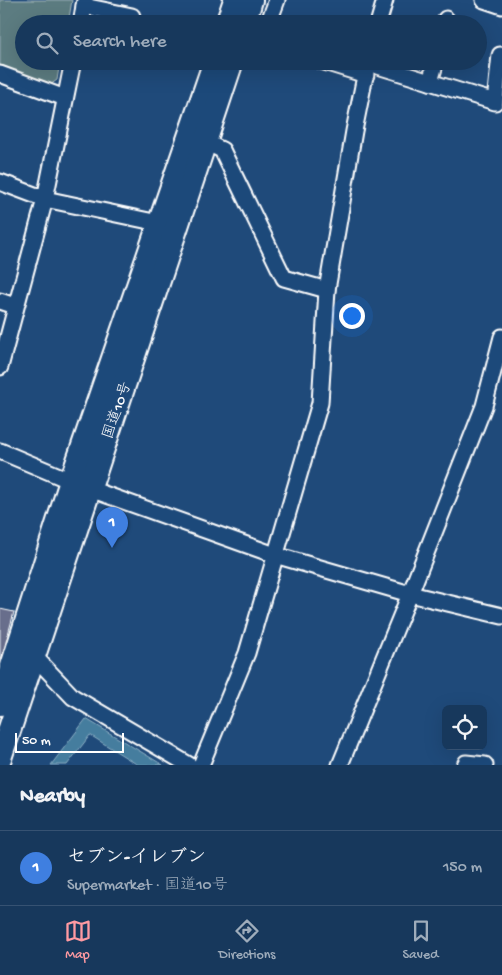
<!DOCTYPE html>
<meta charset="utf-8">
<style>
body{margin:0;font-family:"Gochi Hand","Klee One",sans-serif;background:#203f62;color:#f1f3f6}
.controls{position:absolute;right:15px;bottom:15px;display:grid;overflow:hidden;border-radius:8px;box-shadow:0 5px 20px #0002}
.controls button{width:45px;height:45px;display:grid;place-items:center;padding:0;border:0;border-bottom:1px solid #365272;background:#17385c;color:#f1f3f6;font:25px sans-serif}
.scale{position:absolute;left:15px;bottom:12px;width:109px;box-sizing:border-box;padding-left:5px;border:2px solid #fff;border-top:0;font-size:14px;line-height:18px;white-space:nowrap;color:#fff;-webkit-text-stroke:4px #1f4a7a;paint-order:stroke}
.you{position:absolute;left:351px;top:315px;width:18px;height:18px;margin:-12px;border:4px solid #fff;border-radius:50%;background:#1a73e8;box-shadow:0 0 0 8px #1a73e833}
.badge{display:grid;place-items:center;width:32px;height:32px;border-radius:50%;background:#ff9aa2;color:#fff;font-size:16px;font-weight:700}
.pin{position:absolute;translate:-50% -41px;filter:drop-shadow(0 1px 2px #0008)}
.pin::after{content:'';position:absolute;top:26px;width:18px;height:15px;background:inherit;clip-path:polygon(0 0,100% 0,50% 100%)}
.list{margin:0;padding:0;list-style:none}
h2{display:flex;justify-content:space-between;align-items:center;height:65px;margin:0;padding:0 20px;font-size:21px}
h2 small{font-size:16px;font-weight:400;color:#9eacbb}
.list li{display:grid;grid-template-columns:32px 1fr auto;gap:15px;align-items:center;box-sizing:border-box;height:75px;padding:0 20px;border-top:1px solid #365272}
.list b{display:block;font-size:19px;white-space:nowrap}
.list p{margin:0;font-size:16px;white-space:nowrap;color:#9eacbb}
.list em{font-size:16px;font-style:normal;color:#9eacbb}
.icon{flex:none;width:28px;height:28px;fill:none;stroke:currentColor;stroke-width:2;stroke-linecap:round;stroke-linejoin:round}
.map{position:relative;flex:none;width:502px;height:765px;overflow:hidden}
.search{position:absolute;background:#17385c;box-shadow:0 5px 20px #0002;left:15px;right:15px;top:15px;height:55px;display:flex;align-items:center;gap:12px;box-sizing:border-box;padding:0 18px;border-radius:28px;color:#9eacbb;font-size:19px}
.sheet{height:140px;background:#17385c}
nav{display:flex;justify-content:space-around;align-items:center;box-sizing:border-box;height:70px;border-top:1px solid #365272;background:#17385c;font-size:14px;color:#9eacbb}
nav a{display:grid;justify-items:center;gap:2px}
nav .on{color:#ff9aa2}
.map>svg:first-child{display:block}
</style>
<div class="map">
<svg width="502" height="765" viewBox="0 0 502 765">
<rect width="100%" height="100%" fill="#1f4a7a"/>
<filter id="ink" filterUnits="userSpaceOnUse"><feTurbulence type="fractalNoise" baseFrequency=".02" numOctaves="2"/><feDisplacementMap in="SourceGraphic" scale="10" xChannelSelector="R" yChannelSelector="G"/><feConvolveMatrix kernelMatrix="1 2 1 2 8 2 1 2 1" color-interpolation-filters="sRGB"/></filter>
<g filter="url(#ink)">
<!-- green -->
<path fill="#5b7c81" stroke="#adbec0" d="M 0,0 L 72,0 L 68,24 L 24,24 L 24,61 L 60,61 L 57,80 L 50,85 L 0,65 Z"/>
<!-- water -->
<path fill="#447d9e" stroke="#8fb1c5" d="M 86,719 L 163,765 L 138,765 L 90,735 L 67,765 L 51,765 Z"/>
<!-- building -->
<path fill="#676e8c" stroke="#fff" d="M 0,609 L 14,612 L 0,664 Z"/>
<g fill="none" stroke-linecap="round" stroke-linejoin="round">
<defs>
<g id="minor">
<path d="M 484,0 L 502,6"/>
<path d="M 84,6 L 132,16"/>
<path d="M 81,24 L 85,0"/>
<path d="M 268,24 L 277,0"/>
<path d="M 378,24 L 385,0"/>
<path d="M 445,24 L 446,19"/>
<path d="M 321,61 L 366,75"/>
<path d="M 368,63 L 495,102 L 500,55"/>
<path d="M 0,74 L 65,98"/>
<path d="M 430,82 L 436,61"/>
<path d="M 197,140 L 205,142 L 222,150 L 284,278 L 327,290"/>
<path d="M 0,182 L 45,199 L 168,225"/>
<path d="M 0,301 L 15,306"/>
<path d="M 0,367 L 45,199 L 73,61"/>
<path d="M 0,451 L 90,489 L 275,555 L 410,594 L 502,616"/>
<path d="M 34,656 L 73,697 L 189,765"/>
<path d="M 201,765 L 247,653 L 320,403 L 327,290 L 354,131 L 368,61"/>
<path d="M 340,765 L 410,594 L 484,406 L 502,337"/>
<path d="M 465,765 L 466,763 L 485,765"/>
</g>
<g id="highway">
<path d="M 227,24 L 235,0"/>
<path d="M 244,24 L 251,0"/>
<path d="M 0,704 L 71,481 L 215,61"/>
<path d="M 0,758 L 232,61"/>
</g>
</defs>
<!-- minor casing -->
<use href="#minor" stroke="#fff" stroke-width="19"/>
<!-- highway casing -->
<use href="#highway" stroke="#fff" stroke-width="26"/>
<!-- minor -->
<use href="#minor" stroke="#1f4a7a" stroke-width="15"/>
<!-- highway -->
<use href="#highway" stroke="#1f4a7a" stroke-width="22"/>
</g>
</g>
<g text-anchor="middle" stroke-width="4" stroke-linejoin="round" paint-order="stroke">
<!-- street labels -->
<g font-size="15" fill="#fff" stroke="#1f4a7a">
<text transform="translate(116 410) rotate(-71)" y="5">国道10号</text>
</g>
</g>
</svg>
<div class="controls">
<button><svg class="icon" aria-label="locate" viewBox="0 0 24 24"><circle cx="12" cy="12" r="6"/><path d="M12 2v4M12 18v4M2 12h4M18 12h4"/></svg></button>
</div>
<div class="scale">50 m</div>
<div class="you"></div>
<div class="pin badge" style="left:112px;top:548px;background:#3f7fe0">1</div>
<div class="search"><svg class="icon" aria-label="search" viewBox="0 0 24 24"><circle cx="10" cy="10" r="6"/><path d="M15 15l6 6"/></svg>Search here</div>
</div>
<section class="sheet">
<h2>Nearby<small></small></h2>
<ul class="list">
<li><span class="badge" style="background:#3f7fe0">1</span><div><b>セブン-イレブン</b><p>Supermarket · 国道10号</p></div><em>150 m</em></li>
</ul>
</section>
<nav>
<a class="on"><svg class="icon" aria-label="map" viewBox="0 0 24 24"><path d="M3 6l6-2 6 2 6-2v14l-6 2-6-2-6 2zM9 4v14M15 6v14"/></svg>Map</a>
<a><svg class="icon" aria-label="directions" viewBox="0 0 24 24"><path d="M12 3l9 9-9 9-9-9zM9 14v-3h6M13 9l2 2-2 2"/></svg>Directions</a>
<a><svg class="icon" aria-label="saved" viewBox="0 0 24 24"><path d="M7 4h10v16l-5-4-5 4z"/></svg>Saved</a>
</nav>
